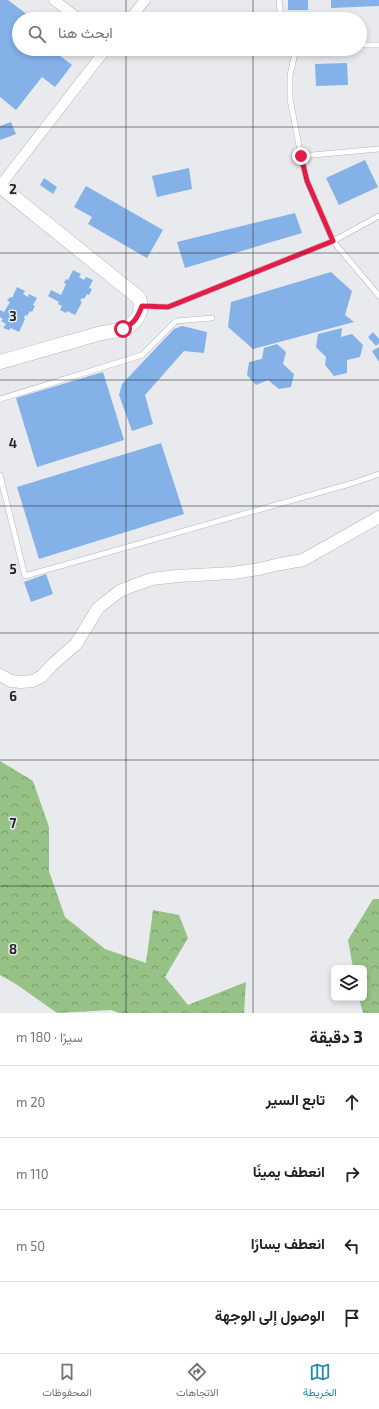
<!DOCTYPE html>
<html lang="ar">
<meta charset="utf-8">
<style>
body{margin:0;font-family:"Exo 2",Vazirmatn,sans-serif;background:#f2f2f2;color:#202124;direction:rtl}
.controls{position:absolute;right:12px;bottom:12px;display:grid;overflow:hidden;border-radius:6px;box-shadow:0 2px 6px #0003}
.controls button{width:36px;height:36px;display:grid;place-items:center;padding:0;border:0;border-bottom:1px solid #e0e0e0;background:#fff;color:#202124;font:20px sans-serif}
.stop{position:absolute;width:12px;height:12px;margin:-9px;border:3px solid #e11d48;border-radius:50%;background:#fff}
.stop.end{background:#e11d48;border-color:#fff;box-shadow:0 1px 4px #0008}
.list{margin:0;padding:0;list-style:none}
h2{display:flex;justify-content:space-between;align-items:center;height:52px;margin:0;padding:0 16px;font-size:17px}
h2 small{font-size:13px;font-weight:400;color:#757577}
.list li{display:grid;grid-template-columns:26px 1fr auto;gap:12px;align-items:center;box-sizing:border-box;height:72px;padding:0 16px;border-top:1px solid #e0e0e0}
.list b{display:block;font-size:15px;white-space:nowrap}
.list em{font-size:13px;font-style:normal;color:#757577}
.icon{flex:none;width:22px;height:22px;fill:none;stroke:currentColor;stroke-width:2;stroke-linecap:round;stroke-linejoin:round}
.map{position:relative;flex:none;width:379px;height:1013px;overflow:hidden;direction:ltr}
.search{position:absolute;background:#fff;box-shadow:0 2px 6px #0003;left:12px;right:12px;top:12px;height:44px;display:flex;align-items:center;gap:10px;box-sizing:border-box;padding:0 14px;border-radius:22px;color:#757577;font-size:15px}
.sheet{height:340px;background:#fff}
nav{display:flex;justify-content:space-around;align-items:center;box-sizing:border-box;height:56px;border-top:1px solid #e0e0e0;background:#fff;font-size:11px;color:#757577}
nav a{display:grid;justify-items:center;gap:2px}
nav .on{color:#208ab1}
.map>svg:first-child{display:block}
</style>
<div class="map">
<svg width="379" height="1013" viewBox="0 0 379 1013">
<defs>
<pattern id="forest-crowns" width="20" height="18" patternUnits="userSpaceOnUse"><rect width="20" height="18" fill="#97c286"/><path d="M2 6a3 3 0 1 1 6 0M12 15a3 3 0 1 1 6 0" fill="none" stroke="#7b9d6d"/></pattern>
</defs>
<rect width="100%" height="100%" fill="#e8eaed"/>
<!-- forest -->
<g fill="url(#forest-crowns)">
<path d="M 0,761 L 33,781 L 49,827 L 49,871 L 65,917 L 105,949 L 146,963 L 153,910 L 179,915 L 188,938 L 165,977 L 188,1005 L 246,982 L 244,1013 L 119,1013 L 111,1010 L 57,1013 L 16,984 L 0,975 Z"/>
<path d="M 373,899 L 379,899 L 379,1013 L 363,1013 L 359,998 L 364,998 L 364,968 L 353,968 L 348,940 Z"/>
</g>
<!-- building -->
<g fill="#85b1e9">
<path d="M 0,0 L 8,0 L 33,19 L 19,19 L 19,49 L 36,49 L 45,56 L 51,49 L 72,65 L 55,87 L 42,77 L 16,110 L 0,97 Z"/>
<rect x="288" y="0" width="20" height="10"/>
<path d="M 331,0 L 379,0 L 379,6 L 331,8 Z"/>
<rect x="277" y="49" width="16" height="4"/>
<path d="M 347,63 L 348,85 L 316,86 L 315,64 Z"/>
<path d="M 11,122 L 16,134 L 0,140 L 0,126 Z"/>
<path d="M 365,160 L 378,187 L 339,205 L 326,178 Z"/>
<path d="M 189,168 L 192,189 L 157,197 L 152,176 Z"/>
<path d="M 44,178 L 57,187 L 53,194 L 40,185 Z"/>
<path d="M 86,186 L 163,230 L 147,258 L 88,224 L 92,217 L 74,207 Z"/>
<path d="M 295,213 L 302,233 L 185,268 L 177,242 Z"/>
<path d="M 73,270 L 81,274 L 79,277 L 84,280 L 86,277 L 93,280 L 89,288 L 92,289 L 89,295 L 87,294 L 84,299 L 82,298 L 80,301 L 82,302 L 75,315 L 67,311 L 66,313 L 60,310 L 62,306 L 58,304 L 59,302 L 48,296 L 51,290 L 61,295 L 66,284 L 64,283 L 66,279 L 68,280 Z"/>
<path d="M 331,272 L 352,291 L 345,315 L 354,322 L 253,349 L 228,327 L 231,302 Z"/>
<path d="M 17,287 L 25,291 L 23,294 L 28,297 L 29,294 L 37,298 L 33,305 L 35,306 L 32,312 L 30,311 L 27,316 L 25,315 L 24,318 L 25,319 L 19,332 L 11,328 L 9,330 L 3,328 L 6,324 L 1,321 L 3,319 L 0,317 L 0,310 L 4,312 L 10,302 L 7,301 L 10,297 L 12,298 Z"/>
<path d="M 182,326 L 207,332 L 204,353 L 184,351 L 145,395 L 153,424 L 132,431 L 119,395 L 122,384 L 174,329 Z"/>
<path d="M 342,328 L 341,337 L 352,334 L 363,345 L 360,357 L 347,360 L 347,373 L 334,376 L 325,365 L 326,357 L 316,347 L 318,334 Z"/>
<path d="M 373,332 L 379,339 L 379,343 L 376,346 L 368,337 Z"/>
<path d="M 277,344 L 286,352 L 283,364 L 294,374 L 291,387 L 279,389 L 268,380 L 256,385 L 247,375 L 249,362 L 262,359 L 264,348 Z"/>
<path d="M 379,347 L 379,362 L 372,351 Z"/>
<path d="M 103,372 L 124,440 L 37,467 L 16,398 Z"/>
<path d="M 161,443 L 184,514 L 39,559 L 17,487 Z"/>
<path d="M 46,574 L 53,594 L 31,602 L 24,582 Z"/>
</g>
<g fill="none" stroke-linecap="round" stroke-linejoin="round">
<defs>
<g id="service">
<path d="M 279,0 L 281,19"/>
<path d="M 360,45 L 379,45"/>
<path d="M 296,49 L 290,75 L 290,99 L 301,156 L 307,181 L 333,241 L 379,296"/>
<path d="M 301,156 L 379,149"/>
<path d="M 142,306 L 168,307 L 333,241 L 379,216"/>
<path d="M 0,399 L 142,355 L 176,321 L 212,318"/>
<path d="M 0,475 L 25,576 L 353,483 L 379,474"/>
</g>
<g id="minor">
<path d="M 54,0 L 79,19"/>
<path d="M 130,19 L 145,0"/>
<path d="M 0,186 L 106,49"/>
</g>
<path id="tertiary" d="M 0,675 L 11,681 L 21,682 L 33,681 L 42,676 L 52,665 L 76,644 L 98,608 L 120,591 L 132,586 L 152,579 L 177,576 L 233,573 L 259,569 L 280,564 L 303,560 L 379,517"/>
<path id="secondary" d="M 0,186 L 139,298 C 142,308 141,315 133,323 C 125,331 109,331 98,334 C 66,343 33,353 0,362"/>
</defs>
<!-- service casing -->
<use href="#service" stroke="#b3b5b8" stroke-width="6"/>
<!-- minor casing -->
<use href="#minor" stroke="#b3b5b8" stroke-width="11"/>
<!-- tertiary casing -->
<use href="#tertiary" stroke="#b3b5b8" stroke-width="13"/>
<!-- secondary casing -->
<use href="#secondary" stroke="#b3b5b8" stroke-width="15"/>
<!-- service -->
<use href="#service" stroke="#fff" stroke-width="5"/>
<!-- minor -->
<use href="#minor" stroke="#fff" stroke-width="10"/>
<!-- tertiary -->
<use href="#tertiary" stroke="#fff" stroke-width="12"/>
<!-- secondary -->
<use href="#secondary" stroke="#fff" stroke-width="14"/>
</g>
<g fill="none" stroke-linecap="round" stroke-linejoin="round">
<!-- route -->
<path stroke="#e11d48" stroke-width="5" d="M 123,329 C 134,323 137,319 142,306 L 168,307 L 333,241 L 307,181 L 301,156"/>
</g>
<!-- grid -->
<path fill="none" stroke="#232425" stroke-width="1" stroke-opacity="0.55" d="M 126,0 L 126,19M 253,0 L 253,19M 126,49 L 126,1013M 253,49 L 253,1013M 0,127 L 379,127M 0,253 L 379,253M 0,380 L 379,380M 0,506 L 379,506M 0,633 L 379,633M 0,760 L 379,760M 0,886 L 379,886"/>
<g font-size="13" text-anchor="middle" font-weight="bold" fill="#232425" stroke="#e8eaed" stroke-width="3" stroke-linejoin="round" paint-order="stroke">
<text x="13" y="194">2</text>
<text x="13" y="321">3</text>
<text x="13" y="448">4</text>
<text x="13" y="574">5</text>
<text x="13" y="701">6</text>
<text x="13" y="828">7</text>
<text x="13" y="954">8</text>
</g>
</svg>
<div class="controls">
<button><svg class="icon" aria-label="layers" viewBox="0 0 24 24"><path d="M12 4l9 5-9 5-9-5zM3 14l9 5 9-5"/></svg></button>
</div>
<div class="stop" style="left:123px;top:329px"></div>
<div class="stop end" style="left:301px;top:156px"></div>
<div class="search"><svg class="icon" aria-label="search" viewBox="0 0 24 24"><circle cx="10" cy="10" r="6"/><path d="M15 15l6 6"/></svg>ابحث هنا</div>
</div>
<section class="sheet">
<h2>3 دقيقة<small>سيرًا · 180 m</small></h2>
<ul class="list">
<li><svg class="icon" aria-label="ahead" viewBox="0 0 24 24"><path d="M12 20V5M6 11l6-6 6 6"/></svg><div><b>تابع السير</b></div><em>20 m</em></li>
<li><svg class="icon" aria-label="right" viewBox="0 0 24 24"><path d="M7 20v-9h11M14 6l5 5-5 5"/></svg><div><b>انعطف يمينًا</b></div><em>110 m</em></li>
<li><svg class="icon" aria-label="left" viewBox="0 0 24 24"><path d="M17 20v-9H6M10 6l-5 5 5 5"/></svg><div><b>انعطف يسارًا</b></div><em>50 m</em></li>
<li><svg class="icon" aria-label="arrive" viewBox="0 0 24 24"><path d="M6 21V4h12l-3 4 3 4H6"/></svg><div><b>الوصول إلى الوجهة</b></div></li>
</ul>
</section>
<nav>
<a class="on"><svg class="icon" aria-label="map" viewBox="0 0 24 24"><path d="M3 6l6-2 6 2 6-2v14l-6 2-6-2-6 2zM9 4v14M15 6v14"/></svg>الخريطة</a>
<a><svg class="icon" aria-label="directions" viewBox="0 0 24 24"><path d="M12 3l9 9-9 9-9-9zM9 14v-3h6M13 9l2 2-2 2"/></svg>الاتجاهات</a>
<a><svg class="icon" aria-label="saved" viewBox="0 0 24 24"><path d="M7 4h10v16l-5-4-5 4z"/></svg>المحفوظات</a>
</nav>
